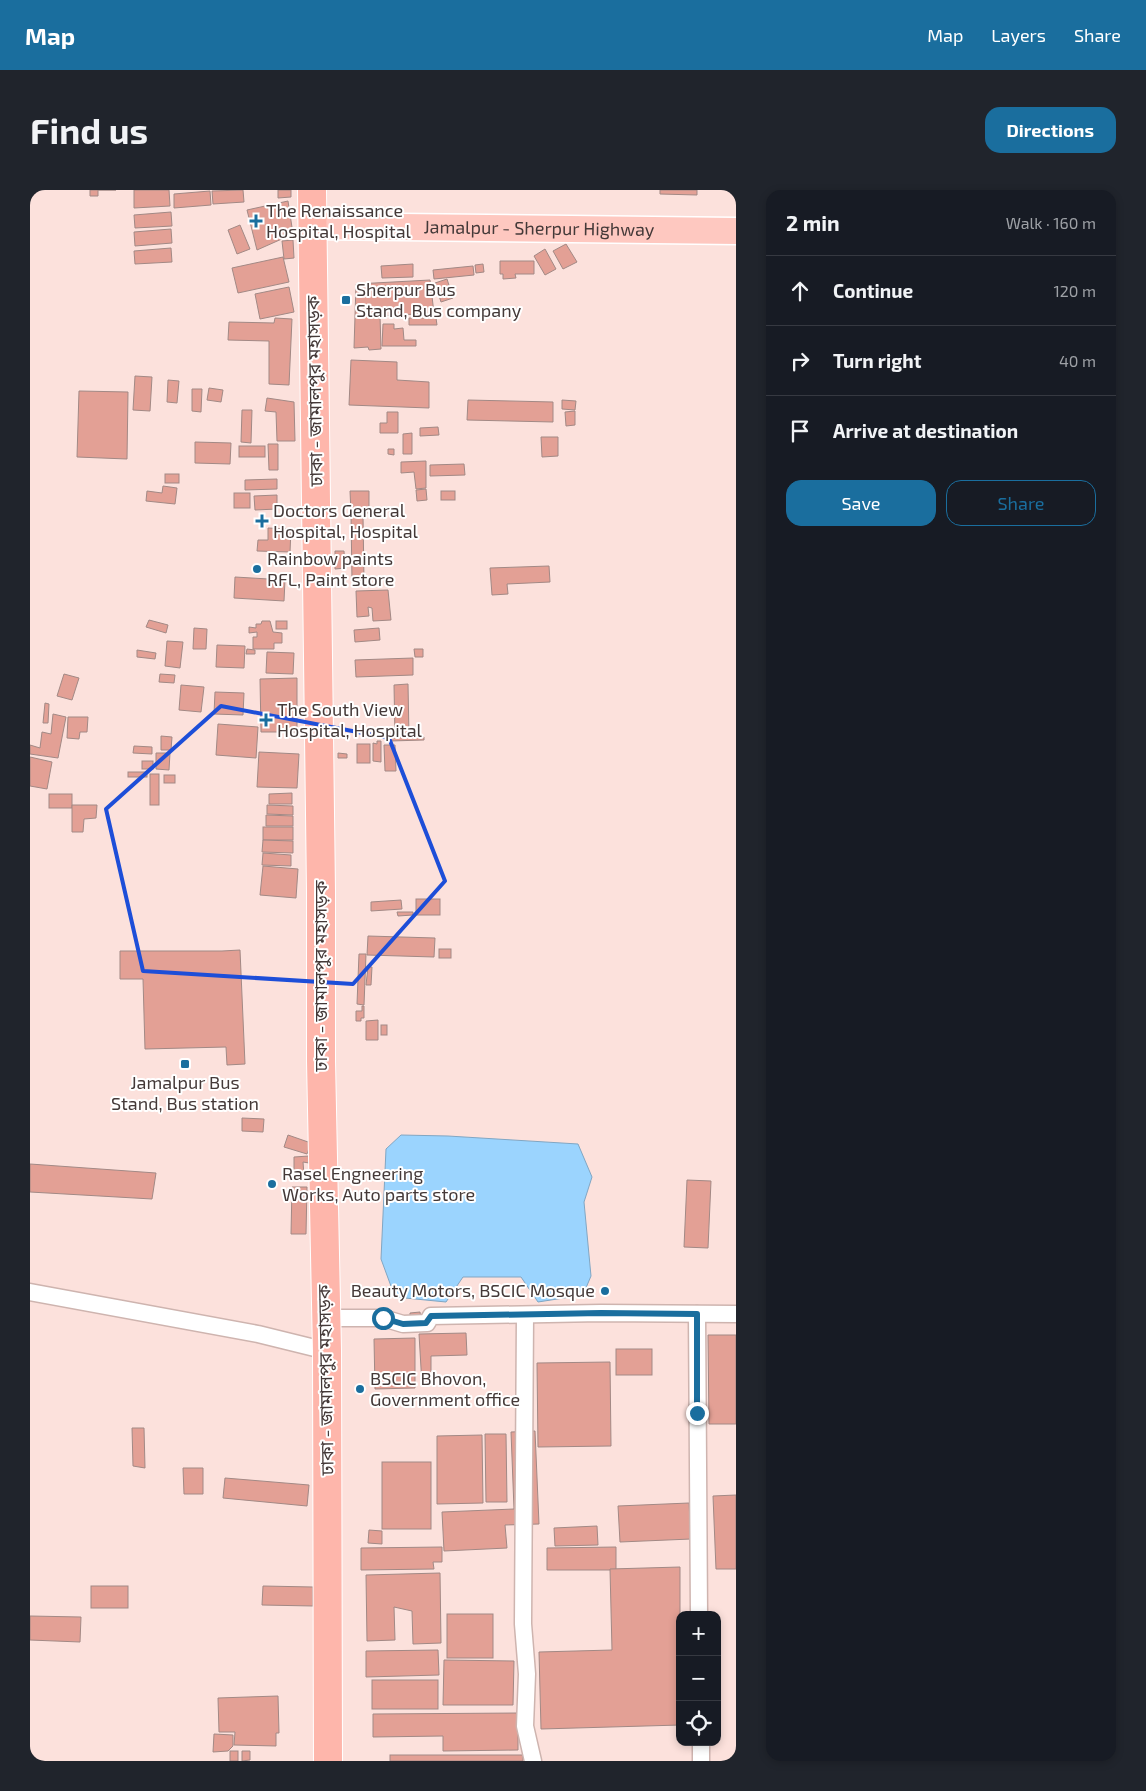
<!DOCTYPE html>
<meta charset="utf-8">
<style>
body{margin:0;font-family:"Exo 2","Noto Sans Bengali",sans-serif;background:#20242c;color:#f1f3f6}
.controls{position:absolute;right:15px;bottom:15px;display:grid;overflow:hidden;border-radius:10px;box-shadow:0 2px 8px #0003}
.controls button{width:45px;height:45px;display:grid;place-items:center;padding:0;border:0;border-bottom:1px solid #363941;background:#171b24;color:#f1f3f6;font:25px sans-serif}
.stop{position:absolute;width:15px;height:15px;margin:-11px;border:4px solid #1a6e9e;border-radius:50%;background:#fff}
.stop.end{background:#1a6e9e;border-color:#fff;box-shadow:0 1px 5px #0008}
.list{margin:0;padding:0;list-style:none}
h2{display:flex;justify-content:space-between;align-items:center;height:65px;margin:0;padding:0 20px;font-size:21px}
h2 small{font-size:16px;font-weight:400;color:#9ea1a6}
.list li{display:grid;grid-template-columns:32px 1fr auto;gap:15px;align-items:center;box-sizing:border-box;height:70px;padding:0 20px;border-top:1px solid #363941}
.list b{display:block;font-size:19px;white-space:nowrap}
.list em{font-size:16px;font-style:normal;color:#9ea1a6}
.actions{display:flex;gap:10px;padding:15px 20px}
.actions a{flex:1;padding:11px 0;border:1px solid #1a6e9e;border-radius:15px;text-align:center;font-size:18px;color:#1a6e9e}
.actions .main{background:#1a6e9e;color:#fff}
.icon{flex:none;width:28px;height:28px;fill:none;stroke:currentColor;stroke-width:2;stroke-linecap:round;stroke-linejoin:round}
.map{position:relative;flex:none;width:706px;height:1571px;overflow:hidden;border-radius:15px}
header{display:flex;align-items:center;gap:30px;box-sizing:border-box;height:70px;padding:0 25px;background:#1a6e9e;color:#fff}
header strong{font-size:24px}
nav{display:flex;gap:28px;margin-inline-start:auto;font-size:18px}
.intro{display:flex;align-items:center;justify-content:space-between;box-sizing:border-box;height:120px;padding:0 30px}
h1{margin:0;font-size:35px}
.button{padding:12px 22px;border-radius:15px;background:#1a6e9e;color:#fff;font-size:18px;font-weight:700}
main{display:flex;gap:30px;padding:0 30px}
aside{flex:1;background:#171b24;border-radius:15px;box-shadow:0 2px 8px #0003}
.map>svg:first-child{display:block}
</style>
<header>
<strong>Map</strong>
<nav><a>Map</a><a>Layers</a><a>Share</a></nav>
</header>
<div class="intro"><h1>Find us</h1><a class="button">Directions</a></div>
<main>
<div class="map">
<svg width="706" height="1571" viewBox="0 0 706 1571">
<rect width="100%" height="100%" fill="#fce1dc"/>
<!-- water -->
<path fill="#9bd4fe" stroke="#81a6c3" d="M 371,945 L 418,946 L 548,954 L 562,987 L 554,1012 L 561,1086 L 553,1105 L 508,1112 L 491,1087 L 433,1087 L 416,1112 L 365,1107 L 351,1069 L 356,959 Z"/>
<!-- building -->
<g fill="#e3a095" stroke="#a28985">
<path d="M 60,0 L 86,0 L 68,0 L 68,6 L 60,6 Z"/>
<path d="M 104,0 L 139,0 L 140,16 L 104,18 Z"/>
<path d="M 213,0 L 214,12 L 183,14 L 182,1 Z"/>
<path d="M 248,0 L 261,0 L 261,7 L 248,8 Z"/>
<path d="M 630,0 L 667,0 L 667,5 L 630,4 Z"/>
<path d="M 180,1 L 181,15 L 144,18 L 144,4 Z"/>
<path d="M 258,11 L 263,44 L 227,60 L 217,20 Z"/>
<path d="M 141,22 L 142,36 L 105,38 L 104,25 Z"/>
<path d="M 210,35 L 220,59 L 207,64 L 198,40 Z"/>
<path d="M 141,39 L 142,53 L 105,56 L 104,42 Z"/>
<path d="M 263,50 L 264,68 L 254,69 L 252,51 Z"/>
<path d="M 536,54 L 547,72 L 533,79 L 523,61 Z"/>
<path d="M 141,58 L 142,72 L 105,74 L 104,61 Z"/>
<path d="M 515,59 L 526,79 L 515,85 L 504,66 Z"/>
<path d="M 253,67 L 259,92 L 208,103 L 202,78 Z"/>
<path d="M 470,71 L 504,71 L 504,84 L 485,84 L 486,88 L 473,89 L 473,84 L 470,84 Z"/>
<path d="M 383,74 L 383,87 L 352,88 L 351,76 Z"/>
<path d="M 453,74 L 454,82 L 446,83 L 445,75 Z"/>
<path d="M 443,76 L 444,85 L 404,89 L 403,80 Z"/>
<path d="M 417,89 L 423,108 L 411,112 L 405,93 Z"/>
<path d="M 400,90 L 404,123 L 350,126 L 351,159 L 339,160 L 338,157 L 324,158 L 326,94 Z"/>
<path d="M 259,97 L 264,122 L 230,129 L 225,104 Z"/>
<path d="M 245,128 L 262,129 L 259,195 L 239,194 L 239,151 L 198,150 L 199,132 L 244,133 Z"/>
<path d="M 379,128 L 406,128 L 407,135 L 379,135 Z"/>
<path d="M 353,134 L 364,134 L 364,139 L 373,138 L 374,150 L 386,150 L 386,156 L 352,156 Z"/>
<path d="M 321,170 L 367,172 L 367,190 L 399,192 L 399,218 L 319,215 Z"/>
<path d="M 105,186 L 122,187 L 120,221 L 103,220 Z"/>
<path d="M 138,190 L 149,191 L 147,213 L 137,212 Z"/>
<path d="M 179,198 L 193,200 L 191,212 L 177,210 Z"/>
<path d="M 162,199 L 172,199 L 171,222 L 162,221 Z"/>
<path d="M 49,201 L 98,202 L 97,269 L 47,267 Z"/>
<path d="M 237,208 L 264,212 L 265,251 L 247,251 L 246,222 L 235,221 Z"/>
<path d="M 438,210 L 523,212 L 523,232 L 437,230 Z"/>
<path d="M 532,210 L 546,211 L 545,220 L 532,219 Z"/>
<path d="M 212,220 L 222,220 L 221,253 L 211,252 Z"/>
<path d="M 545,221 L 545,235 L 536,236 L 535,222 Z"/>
<path d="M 357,222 L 368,222 L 368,243 L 350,243 L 350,233 L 357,233 Z"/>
<path d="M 408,237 L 409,245 L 390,246 L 390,238 Z"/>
<path d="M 382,243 L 382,264 L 373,264 L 373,244 Z"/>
<path d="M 511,247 L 528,247 L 528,266 L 512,267 Z"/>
<path d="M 165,252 L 201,253 L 200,274 L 165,273 Z"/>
<path d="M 238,254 L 248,254 L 248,280 L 239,280 Z"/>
<rect x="209" y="256" width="26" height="11"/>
<path d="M 358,259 L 364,259 L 364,265 L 358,264 Z"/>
<path d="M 396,271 L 396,298 L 386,299 L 384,282 L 371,283 L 371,272 Z"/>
<path d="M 434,274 L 435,285 L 400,286 L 400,275 Z"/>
<rect x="135" y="284" width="14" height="9"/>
<path d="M 247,289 L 247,299 L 215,300 L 215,290 Z"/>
<path d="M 133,296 L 147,298 L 145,314 L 116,311 L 117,301 L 132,303 Z"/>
<path d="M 396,299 L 397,310 L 387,311 L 386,300 Z"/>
<path d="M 320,301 L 339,301 L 339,323 L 321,323 Z"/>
<rect x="411" y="301" width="14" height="9"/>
<rect x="204" y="303" width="16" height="15"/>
<path d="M 247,305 L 247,319 L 225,320 L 224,306 Z"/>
<path d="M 321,326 L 333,326 L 334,390 L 322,391 Z"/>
<path d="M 238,338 L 261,339 L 260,362 L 227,361 L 228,350 L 238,350 Z"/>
<path d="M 305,361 L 314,361 L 315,378 L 305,379 Z"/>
<path d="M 519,376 L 520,392 L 477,394 L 478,404 L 462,405 L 460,378 Z"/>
<path d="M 205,387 L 255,390 L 254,411 L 204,408 Z"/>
<path d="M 358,400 L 361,430 L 343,431 L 342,418 L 338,417 L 339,426 L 327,427 L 326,401 Z"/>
<path d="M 119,430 L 138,435 L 136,443 L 116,437 Z"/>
<path d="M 232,431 L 240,431 L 243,442 L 252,443 L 252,453 L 244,453 L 244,459 L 223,459 L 223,447 L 227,447 L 227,442 L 219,443 L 219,437 L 226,438 L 226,434 L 231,434 Z"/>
<rect x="246" y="431" width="11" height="8"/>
<path d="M 164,438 L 177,439 L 176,459 L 163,459 Z"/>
<path d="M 349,438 L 350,450 L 325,452 L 324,440 Z"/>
<path d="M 137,451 L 153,452 L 150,478 L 135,476 Z"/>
<path d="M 187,455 L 215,456 L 214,478 L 186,477 Z"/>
<path d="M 217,459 L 225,460 L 225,464 L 216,464 Z"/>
<path d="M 384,459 L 393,459 L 393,467 L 385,467 Z"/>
<path d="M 107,460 L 126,463 L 125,469 L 107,467 Z"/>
<path d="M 237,462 L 264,463 L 263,484 L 236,483 Z"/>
<path d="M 383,468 L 383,485 L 326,487 L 325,470 Z"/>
<path d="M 34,484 L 49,488 L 42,510 L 27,506 Z"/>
<path d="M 130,484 L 145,485 L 144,493 L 129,492 Z"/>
<path d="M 267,488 L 267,542 L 231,542 L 230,489 Z"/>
<path d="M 378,494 L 379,547 L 365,547 L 364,495 Z"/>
<path d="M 151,495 L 174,497 L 171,522 L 149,520 Z"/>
<path d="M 185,502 L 214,503 L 213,525 L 184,524 Z"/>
<path d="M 15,513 L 19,514 L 18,533 L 13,533 Z"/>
<path d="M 23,524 L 36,527 L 28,568 L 0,564 L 0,555 L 10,558 L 12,542 L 21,544 Z"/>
<path d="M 38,527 L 58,527 L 57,542 L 50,542 L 49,549 L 37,548 Z"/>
<path d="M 188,534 L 228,537 L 226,568 L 186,565 Z"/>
<path d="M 131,546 L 142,547 L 141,560 L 131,560 Z"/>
<path d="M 394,547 L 394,550 L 360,551 L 359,548 Z"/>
<path d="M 347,551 L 351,551 L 351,572 L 343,571 L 343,553 L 347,554 Z"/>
<rect x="327" y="554" width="13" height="19"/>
<path d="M 354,555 L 365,555 L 366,581 L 355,581 Z"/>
<path d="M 104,556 L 122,557 L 122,564 L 103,563 Z"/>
<path d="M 229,562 L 269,564 L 267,598 L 227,597 Z"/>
<path d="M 126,563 L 140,563 L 139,580 L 126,579 Z"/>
<path d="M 308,563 L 317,564 L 317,568 L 308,568 Z"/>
<path d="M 0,567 L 22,572 L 17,599 L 0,596 Z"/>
<rect x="112" y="571" width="11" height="8"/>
<rect x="98" y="582" width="19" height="5"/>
<rect x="120" y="584" width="9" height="31"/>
<rect x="134" y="585" width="11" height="8"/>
<path d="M 262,603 L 262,614 L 239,614 L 239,604 Z"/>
<rect x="19" y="604" width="23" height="14"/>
<path d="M 42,615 L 67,615 L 66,628 L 54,629 L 53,642 L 42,642 Z"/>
<path d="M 237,615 L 263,616 L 263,625 L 237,624 Z"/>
<path d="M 236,625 L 263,626 L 263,636 L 236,636 Z"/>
<rect x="233" y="637" width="30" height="13"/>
<path d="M 233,650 L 263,651 L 263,663 L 232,662 Z"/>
<path d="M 233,663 L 261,665 L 261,676 L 232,675 Z"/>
<path d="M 233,676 L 268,679 L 266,708 L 230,705 Z"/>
<rect x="386" y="709" width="24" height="16"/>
<path d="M 371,710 L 372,719 L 341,721 L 341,712 Z"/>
<path d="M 367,722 L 383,722 L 383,725 L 368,726 Z"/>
<path d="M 338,746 L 405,748 L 404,767 L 337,765 Z"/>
<rect x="409" y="759" width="12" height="9"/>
<path d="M 210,760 L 215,874 L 197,875 L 196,857 L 115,859 L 113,789 L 90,789 L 90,761 L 192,761 Z"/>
<path d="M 329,764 L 336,764 L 334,815 L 327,814 Z"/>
<path d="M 338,777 L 342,777 L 341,795 L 336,795 Z"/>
<path d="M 332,816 L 334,816 L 334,828 L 331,828 L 331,831 L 326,831 L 326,821 L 332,821 Z"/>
<path d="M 348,830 L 348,850 L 336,850 L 336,831 Z"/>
<rect x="351" y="835" width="6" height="10"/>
<path d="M 212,928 L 234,929 L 233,942 L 212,941 Z"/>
<path d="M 258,945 L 281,953 L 277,964 L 254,957 Z"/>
<path d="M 279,966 L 279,973 L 273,972 L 274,985 L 264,985 L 264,967 Z"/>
<path d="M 0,974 L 126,983 L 122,1009 L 0,1002 Z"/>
<path d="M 657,990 L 681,991 L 678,1058 L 654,1057 Z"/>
<path d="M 262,997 L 277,997 L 276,1044 L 261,1044 Z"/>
<path d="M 390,1122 L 391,1129 L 380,1130 L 380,1123 Z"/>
<path d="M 436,1143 L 437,1165 L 401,1166 L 401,1195 L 392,1195 L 389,1144 Z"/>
<path d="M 678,1145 L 706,1145 L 706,1234 L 679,1234 Z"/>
<path d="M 385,1148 L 385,1198 L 345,1199 L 344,1149 Z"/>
<rect x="586" y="1159" width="36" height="26"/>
<path d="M 580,1172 L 581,1256 L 508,1257 L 507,1173 Z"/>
<path d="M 102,1238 L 114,1238 L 115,1278 L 103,1276 Z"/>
<path d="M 505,1241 L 509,1334 L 475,1335 L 477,1358 L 414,1361 L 412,1322 L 484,1319 L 481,1242 Z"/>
<path d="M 455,1244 L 476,1244 L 477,1312 L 456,1312 Z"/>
<path d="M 452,1245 L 453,1313 L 407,1314 L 407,1246 Z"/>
<rect x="352" y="1272" width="49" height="67"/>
<path d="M 153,1278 L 173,1278 L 173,1304 L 154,1304 Z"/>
<path d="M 195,1288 L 279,1295 L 277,1316 L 193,1308 Z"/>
<path d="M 706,1305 L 706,1379 L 686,1379 L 683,1306 Z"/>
<path d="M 659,1313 L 661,1349 L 590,1352 L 588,1316 Z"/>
<path d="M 567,1336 L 568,1355 L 525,1356 L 524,1338 Z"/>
<path d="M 339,1340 L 352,1341 L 352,1354 L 338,1353 Z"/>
<path d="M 412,1357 L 412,1372 L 403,1372 L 404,1379 L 331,1380 L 331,1358 Z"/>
<path d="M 586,1357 L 586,1380 L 517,1380 L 517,1358 Z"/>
<path d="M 650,1377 L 650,1535 L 511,1539 L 509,1462 L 582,1460 L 580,1379 Z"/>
<path d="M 410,1383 L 411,1453 L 383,1454 L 382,1421 L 364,1417 L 365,1450 L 337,1451 L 336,1385 Z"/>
<rect x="61" y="1396" width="37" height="22"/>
<path d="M 233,1396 L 283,1397 L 283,1416 L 232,1415 Z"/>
<rect x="417" y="1424" width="46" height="44"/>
<path d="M 0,1426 L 51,1427 L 50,1452 L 0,1450 Z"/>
<path d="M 408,1460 L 409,1485 L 336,1487 L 336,1461 Z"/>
<path d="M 414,1470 L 484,1471 L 483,1515 L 413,1515 Z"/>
<rect x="342" y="1490" width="66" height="29"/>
<path d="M 248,1506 L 249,1543 L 246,1543 L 246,1556 L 204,1555 L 205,1542 L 189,1542 L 188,1508 Z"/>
<path d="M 488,1523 L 488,1560 L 413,1561 L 413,1546 L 343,1547 L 343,1524 Z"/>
<path d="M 184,1544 L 203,1545 L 203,1556 L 198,1561 L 183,1562 Z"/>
<rect x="200" y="1561" width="8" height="10"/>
<path d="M 212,1561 L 220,1561 L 220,1570 L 212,1571 Z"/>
<rect x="360" y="1565" width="133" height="6"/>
</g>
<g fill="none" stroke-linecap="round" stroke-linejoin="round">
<defs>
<g id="minor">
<path d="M 0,1102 L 228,1144 L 297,1161"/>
<path d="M 667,1124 L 669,1425"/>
<path d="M 495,1125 L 493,1434 L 497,1484 L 495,1536 L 503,1571"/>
<path d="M 296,1128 L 353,1128 L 373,1134 L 397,1133 L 401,1126 L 571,1123 L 706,1124"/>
<path d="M 671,1552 L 671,1571"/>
</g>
<g id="primary">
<path id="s1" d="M 283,36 L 706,41"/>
</g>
<path id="trunk" d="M 282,0 L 291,701 L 291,871 L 297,1161 L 298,1571"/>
</defs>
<!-- minor casing -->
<use href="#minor" stroke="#ceb4af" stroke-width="19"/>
<!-- primary casing -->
<use href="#primary" stroke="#fff" stroke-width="29"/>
<!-- trunk casing -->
<use href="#trunk" stroke="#fff" stroke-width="30"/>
<!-- minor -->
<use href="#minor" stroke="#fff" stroke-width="16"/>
<!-- primary -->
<use href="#primary" stroke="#fec8c0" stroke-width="26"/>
<!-- trunk -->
<use href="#trunk" stroke="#feb6ab" stroke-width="28"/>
</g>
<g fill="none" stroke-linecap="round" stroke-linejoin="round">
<!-- route -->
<path stroke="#1a6e9e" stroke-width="6" d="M 353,1128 L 373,1134 L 396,1133 L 401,1126 L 571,1123 L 667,1124 L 667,1223"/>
</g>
<!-- marked area -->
<path fill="none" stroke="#1d4ed8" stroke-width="4" stroke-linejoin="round" d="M 191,516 L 359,548 L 415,691 L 323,794 L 113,781 L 76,619 Z"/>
<!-- markers -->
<g fill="#1a6e9e" stroke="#fff" stroke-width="2">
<path d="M223.5 23.5h5v5h5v5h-5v5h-5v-5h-5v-5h5z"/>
<rect x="311" y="105" width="10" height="10" rx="2.5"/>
<path d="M229.5 323.5h5v5h5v5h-5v5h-5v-5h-5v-5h5z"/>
<circle cx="227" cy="379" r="5"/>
<path d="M233.5 522.5h5v5h5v5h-5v5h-5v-5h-5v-5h5z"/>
<rect x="150" y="869" width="10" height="10" rx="2.5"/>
<circle cx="242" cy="994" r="5"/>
<circle cx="575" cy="1101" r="5"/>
<circle cx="330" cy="1199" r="5"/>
</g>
<g text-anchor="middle" stroke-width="4" stroke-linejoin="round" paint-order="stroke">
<!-- poi labels -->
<g font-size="18" fill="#443938" stroke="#fff" text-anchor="start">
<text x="236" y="27">The Renaissance<tspan x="236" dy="21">Hospital, Hospital</tspan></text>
<text x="326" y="106">Sherpur Bus<tspan x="326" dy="21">Stand, Bus company</tspan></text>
<text x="243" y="327">Doctors General<tspan x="243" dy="21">Hospital, Hospital</tspan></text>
<text x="237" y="375">Rainbow paints<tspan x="237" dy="21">RFL, Paint store</tspan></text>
<text x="247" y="526">The South View<tspan x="247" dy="21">Hospital, Hospital</tspan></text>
<text x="155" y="899" text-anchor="middle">Jamalpur Bus<tspan x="155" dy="21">Stand, Bus station</tspan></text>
<text x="252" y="990">Rasel Engneering<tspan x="252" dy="21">Works, Auto parts store</tspan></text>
<text x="565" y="1107" text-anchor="end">Beauty Motors, BSCIC Mosque</text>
<text x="340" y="1195">BSCIC Bhovon,<tspan x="340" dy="21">Government office</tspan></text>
</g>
<!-- street labels -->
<g font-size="18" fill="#443938" stroke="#fff">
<text dy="6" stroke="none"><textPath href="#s1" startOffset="226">Jamalpur - Sherpur Highway</textPath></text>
<text transform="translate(285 201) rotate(-91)" y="6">ঢাকা - জামালপুর মহাসড়ক</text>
<text transform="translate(291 786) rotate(-90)" y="6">ঢাকা - জামালপুর মহাসড়ক</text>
<text transform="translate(296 1190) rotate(-91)" y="6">ঢাকা - জামালপুর মহাসড়ক</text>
</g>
</g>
</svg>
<div class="controls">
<button>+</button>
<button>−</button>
<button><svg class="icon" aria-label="locate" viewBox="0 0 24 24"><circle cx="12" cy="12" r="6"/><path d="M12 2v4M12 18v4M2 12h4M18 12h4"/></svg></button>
</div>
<div class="stop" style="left:353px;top:1128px"></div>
<div class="stop end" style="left:667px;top:1223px"></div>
</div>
<aside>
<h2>2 min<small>Walk · 160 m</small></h2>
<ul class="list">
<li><svg class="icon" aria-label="ahead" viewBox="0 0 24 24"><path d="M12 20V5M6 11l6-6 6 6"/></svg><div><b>Continue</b></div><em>120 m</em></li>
<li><svg class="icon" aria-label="right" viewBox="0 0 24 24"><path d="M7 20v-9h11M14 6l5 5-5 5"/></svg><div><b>Turn right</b></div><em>40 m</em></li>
<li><svg class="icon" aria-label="arrive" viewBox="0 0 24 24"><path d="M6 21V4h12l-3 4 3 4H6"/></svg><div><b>Arrive at destination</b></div></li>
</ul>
<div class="actions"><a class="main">Save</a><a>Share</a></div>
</aside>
</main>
